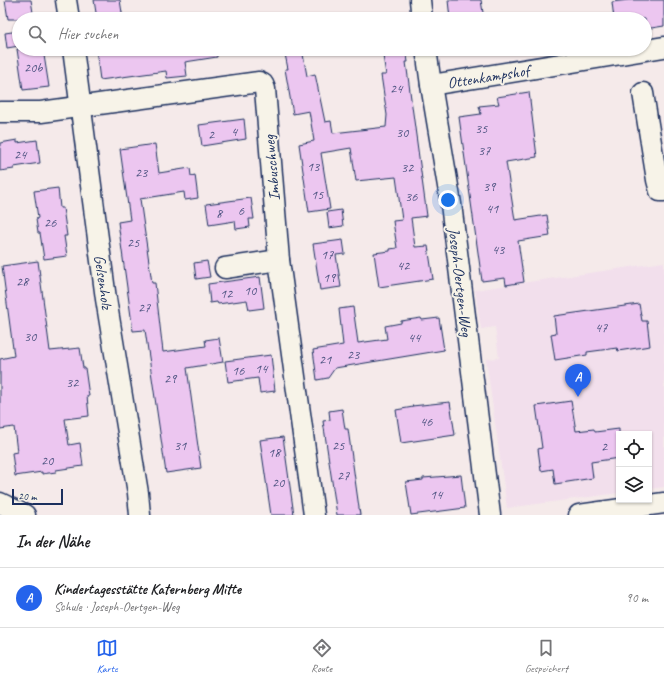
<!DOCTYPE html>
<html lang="de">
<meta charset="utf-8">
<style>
body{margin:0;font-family:Caveat,sans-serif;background:#f6f6f6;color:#202124}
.controls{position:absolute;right:12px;bottom:12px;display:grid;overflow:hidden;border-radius:0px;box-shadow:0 1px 3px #0004}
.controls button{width:36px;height:36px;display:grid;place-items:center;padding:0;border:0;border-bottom:1px solid #e0e0e0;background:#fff;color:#202124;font:20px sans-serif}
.scale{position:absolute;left:12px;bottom:10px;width:51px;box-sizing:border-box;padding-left:4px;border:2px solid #1b2f5e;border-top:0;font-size:11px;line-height:14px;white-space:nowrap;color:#1b2f5e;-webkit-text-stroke:3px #f7f3e8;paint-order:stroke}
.you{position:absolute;left:448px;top:200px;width:14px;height:14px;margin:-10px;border:3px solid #fff;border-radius:50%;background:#1a73e8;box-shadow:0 0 0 6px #1a73e833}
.badge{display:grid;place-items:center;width:26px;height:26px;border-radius:50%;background:#2563eb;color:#fff;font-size:13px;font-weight:700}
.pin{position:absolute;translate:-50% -33px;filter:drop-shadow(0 1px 2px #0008)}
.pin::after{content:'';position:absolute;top:21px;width:14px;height:12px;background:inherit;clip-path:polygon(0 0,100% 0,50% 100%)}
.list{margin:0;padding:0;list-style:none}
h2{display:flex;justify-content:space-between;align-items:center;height:52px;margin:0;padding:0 16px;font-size:17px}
h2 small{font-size:13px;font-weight:400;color:#757577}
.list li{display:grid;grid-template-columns:26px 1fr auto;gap:12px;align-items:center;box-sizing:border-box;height:60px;padding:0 16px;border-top:1px solid #e0e0e0}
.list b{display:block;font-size:15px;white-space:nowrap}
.list p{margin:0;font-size:13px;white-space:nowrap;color:#757577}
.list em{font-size:13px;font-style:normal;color:#757577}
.icon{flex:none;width:22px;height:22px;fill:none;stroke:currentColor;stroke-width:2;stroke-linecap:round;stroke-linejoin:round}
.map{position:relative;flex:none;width:664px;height:515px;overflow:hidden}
.search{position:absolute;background:#fff;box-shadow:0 1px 3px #0004;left:12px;right:12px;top:12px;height:44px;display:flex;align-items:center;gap:10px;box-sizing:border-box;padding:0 14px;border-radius:22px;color:#757577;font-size:15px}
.sheet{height:112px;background:#fff}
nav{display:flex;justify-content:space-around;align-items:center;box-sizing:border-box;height:56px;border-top:1px solid #e0e0e0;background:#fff;font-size:11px;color:#757577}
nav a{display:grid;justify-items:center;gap:2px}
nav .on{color:#2563eb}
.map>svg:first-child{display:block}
</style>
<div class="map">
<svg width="664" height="515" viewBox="0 0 664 515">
<rect width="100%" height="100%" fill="#f5eaea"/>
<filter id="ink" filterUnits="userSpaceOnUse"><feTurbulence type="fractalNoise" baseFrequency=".025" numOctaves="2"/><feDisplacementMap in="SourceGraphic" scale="8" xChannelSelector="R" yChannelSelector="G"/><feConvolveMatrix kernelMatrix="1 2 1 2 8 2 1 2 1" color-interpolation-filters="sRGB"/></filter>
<g filter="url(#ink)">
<!-- built -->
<path fill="#f2dfec" d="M 664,262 L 664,487 L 649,489 L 649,434 L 619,434 L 619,493 L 507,508 L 486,359 L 499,358 L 495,327 L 481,329 L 475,290 Z"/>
<!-- building -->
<g fill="#ecc6f0" stroke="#1b2f5e">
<path d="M 5,0 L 31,0 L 34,19 L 8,19 Z"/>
<path d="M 94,0 L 120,0 L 123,19 L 97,19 Z"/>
<path d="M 448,0 L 481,0 L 484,19 L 450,19 Z"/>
<path d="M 629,0 L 664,0 L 664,26 L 645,29 L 645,19 L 614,19 L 612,2 Z"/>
<path d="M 19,31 L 19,46 L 7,48 L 5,33 Z"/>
<path d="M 17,49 L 43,49 L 49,87 L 23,90 Z"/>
<path d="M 96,49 L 217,49 L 217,57 L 185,62 L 187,76 L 167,78 L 166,71 L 100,80 Z"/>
<path d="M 284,49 L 302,49 L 307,76 L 315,74 L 325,122 L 331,121 L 333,133 L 386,127 L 387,115 L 381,75 L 386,75 L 382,49 L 406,49 L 408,62 L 406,62 L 427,216 L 411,218 L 415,247 L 428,246 L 433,279 L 379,287 L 374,253 L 390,251 L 390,249 L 397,248 L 393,221 L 402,220 L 396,177 L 356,181 L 351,148 L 321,153 L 330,209 L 309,212 L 299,144 L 314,141 L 309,111 L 293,114 L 285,69 L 288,69 Z"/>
<path d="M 529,92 L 537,157 L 506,162 L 509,182 L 515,220 L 547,215 L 550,236 L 518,241 L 524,282 L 506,285 L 505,278 L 482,281 L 459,117 L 481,114 L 479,106 L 499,104 L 497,97 Z"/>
<path d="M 244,119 L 246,139 L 202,146 L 199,125 Z"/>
<path d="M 17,140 L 17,143 L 37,140 L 40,163 L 14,167 L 14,169 L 0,171 L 0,143 Z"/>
<path d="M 155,144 L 159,173 L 190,168 L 191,176 L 195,175 L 198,198 L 185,200 L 184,192 L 140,199 L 152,283 L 155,283 L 163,352 L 206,346 L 205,340 L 219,338 L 223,362 L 187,368 L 201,468 L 166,473 L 145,330 L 133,331 L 118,222 L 130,220 L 120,149 Z"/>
<path d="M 58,188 L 60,208 L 63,208 L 67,236 L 64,236 L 67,256 L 44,259 L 40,233 L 38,233 L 36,219 L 38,218 L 34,191 Z"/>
<path d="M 251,198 L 254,219 L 249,219 L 250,227 L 236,229 L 235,221 L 209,225 L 206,204 Z"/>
<path d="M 341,210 L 343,226 L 329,228 L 327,212 Z"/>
<path d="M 343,240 L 345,254 L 336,255 L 341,287 L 320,290 L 313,244 Z"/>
<path d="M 38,261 L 50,351 L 80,348 L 83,368 L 85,368 L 89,396 L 87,396 L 89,416 L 65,419 L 69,445 L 80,443 L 83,466 L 56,470 L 56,472 L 42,474 L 42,472 L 15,476 L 12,453 L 17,452 L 14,427 L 0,429 L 0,359 L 14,356 L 2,266 Z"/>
<path d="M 207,261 L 210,277 L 196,279 L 194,263 Z"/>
<path d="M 260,277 L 264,308 L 249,310 L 247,300 L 218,304 L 217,302 L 210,303 L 208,284 Z"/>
<path d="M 639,304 L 642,321 L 647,321 L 650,346 L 618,351 L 617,348 L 587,352 L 587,355 L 555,360 L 551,334 L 556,333 L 554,316 Z"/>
<path d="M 353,307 L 358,343 L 387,339 L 385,326 L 401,323 L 401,321 L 421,318 L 422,320 L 439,318 L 444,350 L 335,368 L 328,378 L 317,380 L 313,350 L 343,345 L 339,309 Z"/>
<path d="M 271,355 L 275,391 L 260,393 L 258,378 L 228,382 L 225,361 Z"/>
<path d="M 571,401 L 576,431 L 594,429 L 595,432 L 619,429 L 619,458 L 591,462 L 593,478 L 555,484 L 553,469 L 541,471 L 538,449 L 542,448 L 536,406 Z"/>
<path d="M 450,402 L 455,435 L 401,443 L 396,410 L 413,407 L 412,406 Z"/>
<path d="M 342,409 L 345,429 L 348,429 L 360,515 L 337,515 L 323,421 L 330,420 L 329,411 Z"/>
<path d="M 283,437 L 294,515 L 271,515 L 260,440 Z"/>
<path d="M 461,475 L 465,508 L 411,515 L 406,482 L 423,480 L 423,478 Z"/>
</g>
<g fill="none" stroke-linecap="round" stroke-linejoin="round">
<defs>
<g id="minor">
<path d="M 66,0 L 69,19"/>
<path d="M 420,0 L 422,19"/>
<path d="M 73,49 L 106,299 L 138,493 L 140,515"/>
<path d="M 426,49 L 431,85 L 451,204 L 490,515"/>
<path d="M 431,85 L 664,47"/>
<path d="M 643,93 L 657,180 L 660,191 L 664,191"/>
<path d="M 0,112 L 41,112 L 259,82 L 263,84 L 265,89 L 279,260 L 314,515"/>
<path d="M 225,268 L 279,260"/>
<path d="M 0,503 L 25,515"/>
<path d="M 579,515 L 664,503"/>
</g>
</defs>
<!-- minor casing -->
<use href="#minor" stroke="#1b2f5e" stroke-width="23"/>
<!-- minor -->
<use href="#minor" stroke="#f7f3e8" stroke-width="20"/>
</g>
</g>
<g text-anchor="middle" stroke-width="4" stroke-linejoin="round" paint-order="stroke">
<!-- number labels -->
<g font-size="14" fill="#4f5582">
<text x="33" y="72">20b</text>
<text x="396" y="93">24</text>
<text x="481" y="133">35</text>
<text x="234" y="136">4</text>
<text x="402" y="137">30</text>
<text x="211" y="139">2</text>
<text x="484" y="155">37</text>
<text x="20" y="159">24</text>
<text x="313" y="171">13</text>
<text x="407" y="172">32</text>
<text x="141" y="177">23</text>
<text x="489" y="191">39</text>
<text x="317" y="199">15</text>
<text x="411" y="201">36</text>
<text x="492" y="213">41</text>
<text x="241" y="215">6</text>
<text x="219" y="218">8</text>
<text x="50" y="227">26</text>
<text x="133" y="247">25</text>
<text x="498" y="254">43</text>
<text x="327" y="259">17</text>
<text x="403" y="270">42</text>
<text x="329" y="282">19</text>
<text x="22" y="286">28</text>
<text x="250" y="295">10</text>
<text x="226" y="298">12</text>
<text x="144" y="312">27</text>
<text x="601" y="332">47</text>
<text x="30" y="341">30</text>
<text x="414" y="342">44</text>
<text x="353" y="359">23</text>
<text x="325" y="364">21</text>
<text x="261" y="373">14</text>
<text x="238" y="375">16</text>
<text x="170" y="383">29</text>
<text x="72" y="387">32</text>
<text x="426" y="426">46</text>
<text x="180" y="450">31</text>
<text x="338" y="450">25</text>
<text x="604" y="451">2</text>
<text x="274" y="457">18</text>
<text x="47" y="465">20</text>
<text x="343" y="480">27</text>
<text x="278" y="487">20</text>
<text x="436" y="499">14</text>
</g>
<!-- street labels -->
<g font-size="16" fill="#1b2f5e" stroke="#f7f3e8">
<text transform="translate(488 76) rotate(-9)" y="6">Ottenkampshof</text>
<text transform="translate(271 168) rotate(-95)" y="6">Imbuschweg</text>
<text transform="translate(104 282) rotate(82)" y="6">Gelsenholz</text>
<text transform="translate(461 282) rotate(83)" y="6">Joseph-Oertgen-Weg</text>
</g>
</g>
</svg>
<div class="controls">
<button><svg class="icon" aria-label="locate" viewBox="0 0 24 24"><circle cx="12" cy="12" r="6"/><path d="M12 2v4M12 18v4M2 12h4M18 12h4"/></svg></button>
<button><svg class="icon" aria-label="layers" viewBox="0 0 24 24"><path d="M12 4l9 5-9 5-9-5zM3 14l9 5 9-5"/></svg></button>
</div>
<div class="scale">20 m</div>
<div class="you"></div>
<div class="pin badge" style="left:578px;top:397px">A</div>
<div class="search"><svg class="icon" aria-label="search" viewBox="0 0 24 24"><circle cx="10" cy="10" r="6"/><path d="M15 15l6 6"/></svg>Hier suchen</div>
</div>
<section class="sheet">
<h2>In der Nähe<small></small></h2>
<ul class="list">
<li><span class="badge">A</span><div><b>Kindertagesstätte Katernberg Mitte</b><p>Schule · Joseph-Oertgen-Weg</p></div><em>90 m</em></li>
</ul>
</section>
<nav>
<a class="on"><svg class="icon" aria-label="map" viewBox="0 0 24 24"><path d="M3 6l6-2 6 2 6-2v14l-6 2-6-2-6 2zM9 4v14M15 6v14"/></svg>Karte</a>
<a><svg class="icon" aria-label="directions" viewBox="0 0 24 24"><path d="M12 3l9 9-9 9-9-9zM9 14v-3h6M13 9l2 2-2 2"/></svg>Route</a>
<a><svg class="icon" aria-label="saved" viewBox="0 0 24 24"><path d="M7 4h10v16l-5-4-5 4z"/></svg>Gespeichert</a>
</nav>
